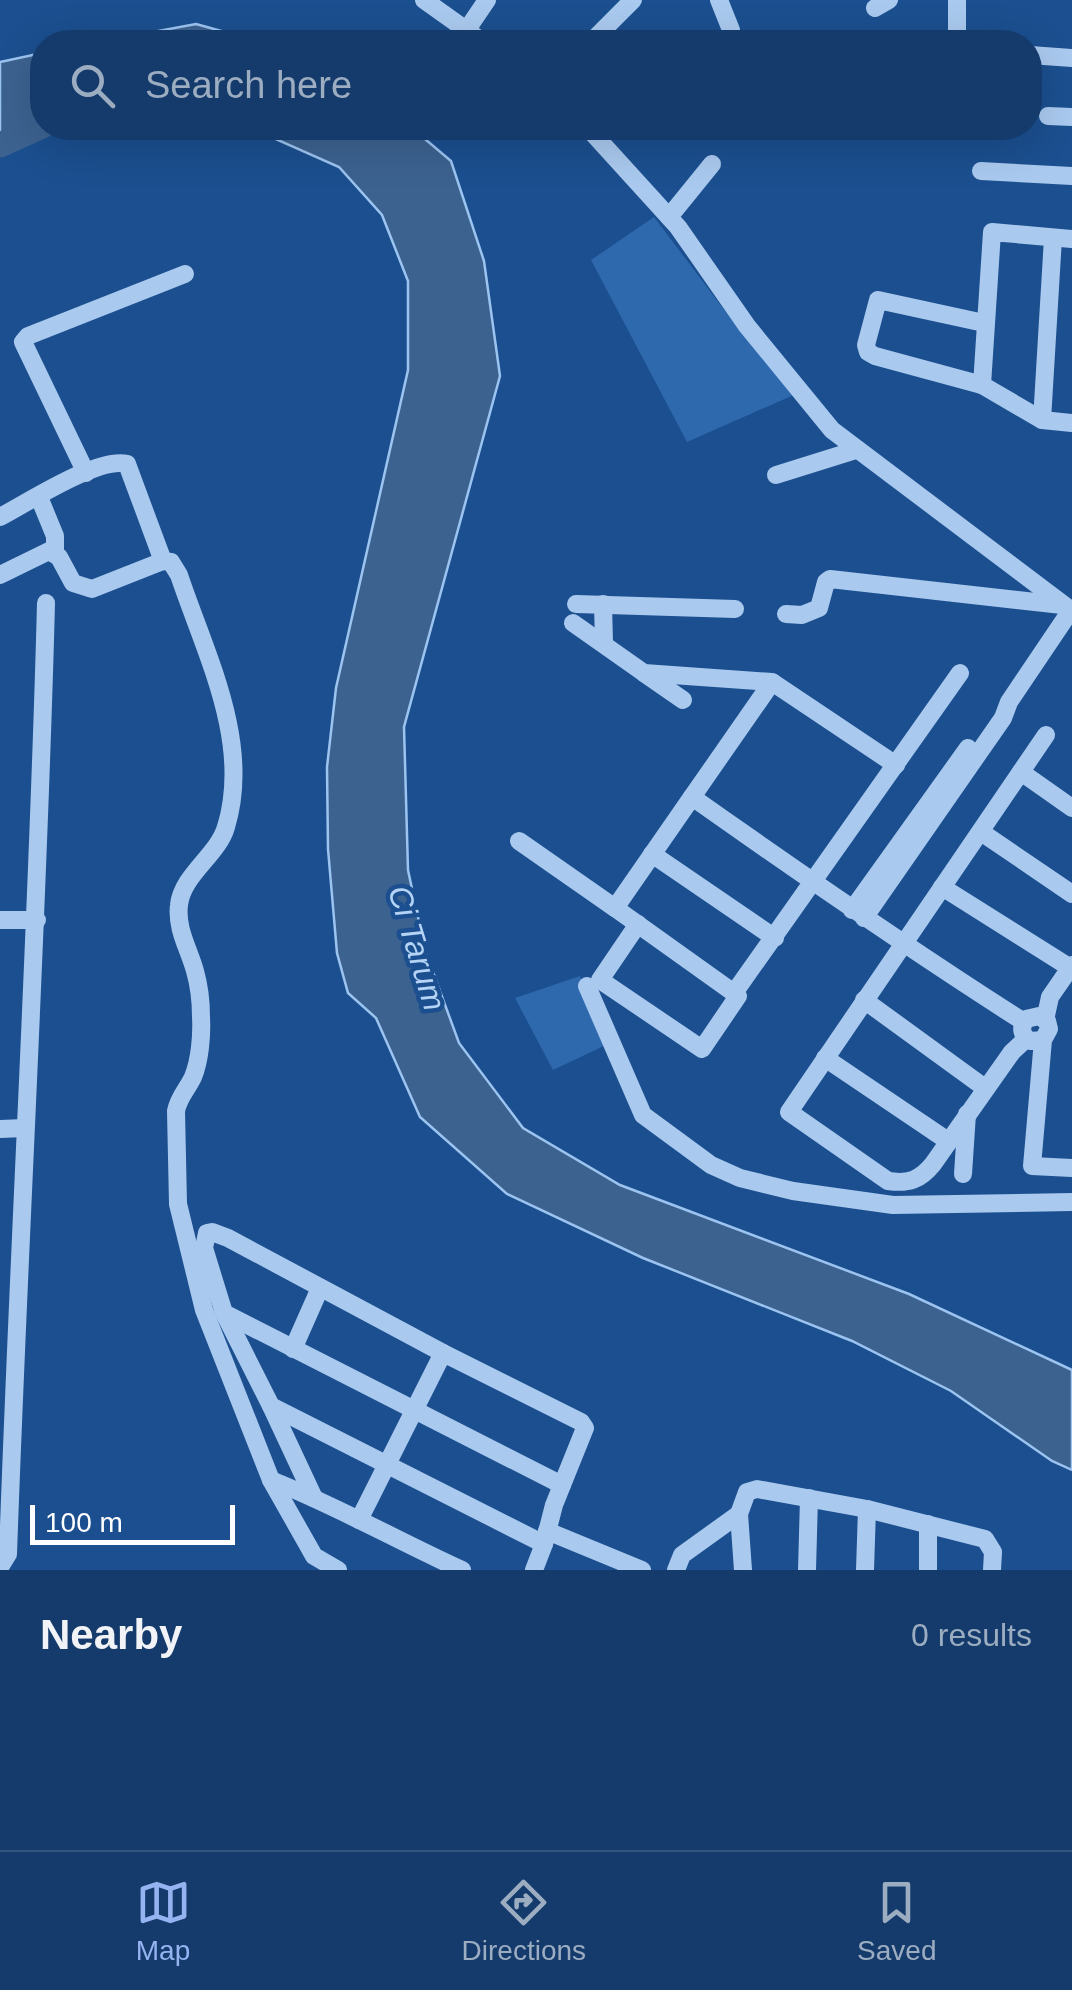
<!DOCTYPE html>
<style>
body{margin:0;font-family:Helvetica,sans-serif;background:#1d4271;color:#f1f3f6}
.scale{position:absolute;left:30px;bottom:25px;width:205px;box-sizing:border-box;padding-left:10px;border:5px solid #fff;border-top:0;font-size:28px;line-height:35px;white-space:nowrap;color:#fff;-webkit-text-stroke:8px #1b4f8f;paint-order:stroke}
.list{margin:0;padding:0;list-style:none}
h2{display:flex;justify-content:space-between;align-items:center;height:130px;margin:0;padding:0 40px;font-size:42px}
h2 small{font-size:32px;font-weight:400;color:#9dadc1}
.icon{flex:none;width:55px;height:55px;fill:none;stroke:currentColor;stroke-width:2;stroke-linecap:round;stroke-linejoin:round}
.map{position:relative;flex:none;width:1072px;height:1570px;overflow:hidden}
.search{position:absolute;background:#143b6b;box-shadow:0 10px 40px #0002;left:30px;right:30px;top:30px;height:110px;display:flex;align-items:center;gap:25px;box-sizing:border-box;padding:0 35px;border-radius:40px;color:#9dadc1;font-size:38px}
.sheet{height:280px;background:#143b6b}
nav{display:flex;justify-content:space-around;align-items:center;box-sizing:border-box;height:140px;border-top:2px solid #33557e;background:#143b6b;font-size:28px;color:#9dadc1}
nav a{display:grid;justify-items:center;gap:5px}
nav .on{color:#95b2f1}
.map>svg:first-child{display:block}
</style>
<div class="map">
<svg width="1072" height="1570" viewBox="0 0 1072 1570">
<rect width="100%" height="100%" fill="#1b4f8f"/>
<!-- green -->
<g fill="#2e69ad">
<path d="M 654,217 L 735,324 L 796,394 L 687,442 L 591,260 Z"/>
<path d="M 580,976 L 608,1044 L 553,1070 L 515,998 Z"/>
</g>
<!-- water -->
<g fill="#3c6290" stroke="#9cc4f0" stroke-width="2.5">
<path d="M 196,24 L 261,42 L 99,42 Z"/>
<path d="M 42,53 L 42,128 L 60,128 L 0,143 L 0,62 Z"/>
<path d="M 251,128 L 412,128 L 451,161 L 484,261 L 500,376 L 404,727 L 408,870 L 425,950 L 459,1043 L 523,1128 L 620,1185 L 909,1294 L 1072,1370 L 1072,1470 L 1052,1461 L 951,1391 L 852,1341 L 643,1258 L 507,1194 L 420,1117 L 376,1018 L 348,993 L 337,953 L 328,849 L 327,767 L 336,688 L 408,370 L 408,281 L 382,215 L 339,167 Z"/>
</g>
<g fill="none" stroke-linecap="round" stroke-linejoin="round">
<!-- river -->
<path stroke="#3c6290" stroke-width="25" d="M 0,145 L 42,126"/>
<!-- minor -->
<g stroke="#a9c9ee" stroke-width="18">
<path d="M 424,0 L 483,42"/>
<path d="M 719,0 L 731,30"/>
<path d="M 875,8 L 889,0"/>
<path d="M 466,31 L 487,0"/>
<path d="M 957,34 L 957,0"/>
<path d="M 591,42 L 633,0"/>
<path d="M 1030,55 L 1072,58"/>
<path d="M 1048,116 L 1072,117"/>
<path d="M 588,128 L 678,227 L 747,326 L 832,430 L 1072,611"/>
<path d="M 981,171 L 1072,176"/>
<path d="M 669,217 L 712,164"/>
<path d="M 1072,239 L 992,232 L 982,385 L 1042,420 L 1072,423"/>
<path d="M 982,385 L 875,356 L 868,352 L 866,345 L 878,300 L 984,323"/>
<path d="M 1042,420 L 1053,238"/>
<path d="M 86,473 L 23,342 L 28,336 L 185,274"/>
<path d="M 776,475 L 856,450"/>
<path d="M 39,497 L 55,536 L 55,553"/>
<path d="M 0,517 C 27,503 99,456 127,464 L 163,561 L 171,562 L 179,575 C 205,653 252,742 226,827 C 218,855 182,875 179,905 C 176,929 189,949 195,971 C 199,985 201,1002 201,1017 C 202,1035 200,1060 193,1077 C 187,1090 179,1096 176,1111 L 178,1204 L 204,1310 L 271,1480 L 314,1556 L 338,1570"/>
<path d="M 0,575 L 49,551 L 59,557 L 73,583 L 92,589 L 163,561"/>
<path d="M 576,604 L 735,609"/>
<path d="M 603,604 L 604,643"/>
<path d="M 786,614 L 802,615 L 819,608 L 826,582 L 830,579 L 1062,605"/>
<path d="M 573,623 L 644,673 L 772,682"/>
<path d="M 644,673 L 683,700"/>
<path d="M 960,673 L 734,993 L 615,908 L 692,797 C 801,874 911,950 1024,1022"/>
<path d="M 1021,772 L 1072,808"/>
<path d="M 692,797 L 772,682 L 896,765"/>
<path d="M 981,832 L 1072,894"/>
<path d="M 519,841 L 615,908"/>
<path d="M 652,854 L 775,938"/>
<path d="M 942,887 L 1072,969"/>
<path d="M 852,910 L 968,748"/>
<path d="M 864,918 L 1003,718 L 1009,702 L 1071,610"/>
<path d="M 0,920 L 37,920"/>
<path d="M 638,924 L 600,980 L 702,1049 L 738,996 L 734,993"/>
<path d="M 587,986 L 643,1115 L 711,1165 L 740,1178 L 793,1191 L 893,1205 L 1072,1202"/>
<path d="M 864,1000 L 985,1088"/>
<path d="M 1045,1020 L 1050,997 L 1072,965"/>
<path d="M 1026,1039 L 1012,1052 L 933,1164 C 920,1180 909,1184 888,1181 L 789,1112 L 1046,735"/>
<path d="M 1043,1040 L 1030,1041 C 1021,1036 1020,1027 1026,1019 L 1039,1016 L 1047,1021 L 1049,1029 L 1043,1040 L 1032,1166 L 1072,1168"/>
<path d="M 825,1058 L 948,1141"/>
<path d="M 0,1129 L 25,1128"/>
<path d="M 963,1174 L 967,1114"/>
<path d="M 224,1313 L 562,1485"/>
<path d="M 293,1349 L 320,1288"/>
<path d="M 443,1353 L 228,1238 L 212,1232 L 207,1233 L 204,1248 L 224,1313 L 271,1406 L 544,1544"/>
<path d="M 271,1406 L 314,1498"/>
<path d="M 271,1480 C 337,1506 398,1541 462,1570"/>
<path d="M 739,1514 L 743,1570"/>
<path d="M 359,1520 L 443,1353 L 581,1422 L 585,1428 L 554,1505 L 544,1544 L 534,1570"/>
<path d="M 547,1531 L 642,1570"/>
<path d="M 0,1567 L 8,1554 C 19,1237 38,920 46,603"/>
<path d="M 676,1570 L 682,1555 L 739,1514 L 747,1492 L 757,1489 L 867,1509 L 985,1539 L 993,1552 L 992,1570"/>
<path d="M 807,1570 L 809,1498"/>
<path d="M 865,1570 L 867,1509"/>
<path d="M 928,1570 L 928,1524"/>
</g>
</g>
<g text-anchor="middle" stroke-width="9" stroke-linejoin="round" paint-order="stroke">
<!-- water labels -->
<g font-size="32" font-style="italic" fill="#b5d3f5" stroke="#1b4f8f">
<text transform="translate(417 948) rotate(73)" y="11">Ci Tarum</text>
</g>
</g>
</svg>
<div class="scale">100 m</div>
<div class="search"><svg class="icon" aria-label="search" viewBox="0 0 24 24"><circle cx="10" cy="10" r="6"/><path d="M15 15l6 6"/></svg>Search here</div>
</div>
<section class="sheet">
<h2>Nearby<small>0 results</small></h2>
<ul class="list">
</ul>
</section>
<nav>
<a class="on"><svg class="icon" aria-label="map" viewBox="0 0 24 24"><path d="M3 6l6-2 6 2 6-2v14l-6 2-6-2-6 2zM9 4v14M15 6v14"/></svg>Map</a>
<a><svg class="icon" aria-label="directions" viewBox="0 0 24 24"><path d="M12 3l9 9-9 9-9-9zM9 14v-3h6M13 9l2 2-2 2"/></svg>Directions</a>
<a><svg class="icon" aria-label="saved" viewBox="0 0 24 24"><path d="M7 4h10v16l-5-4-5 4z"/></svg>Saved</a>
</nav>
